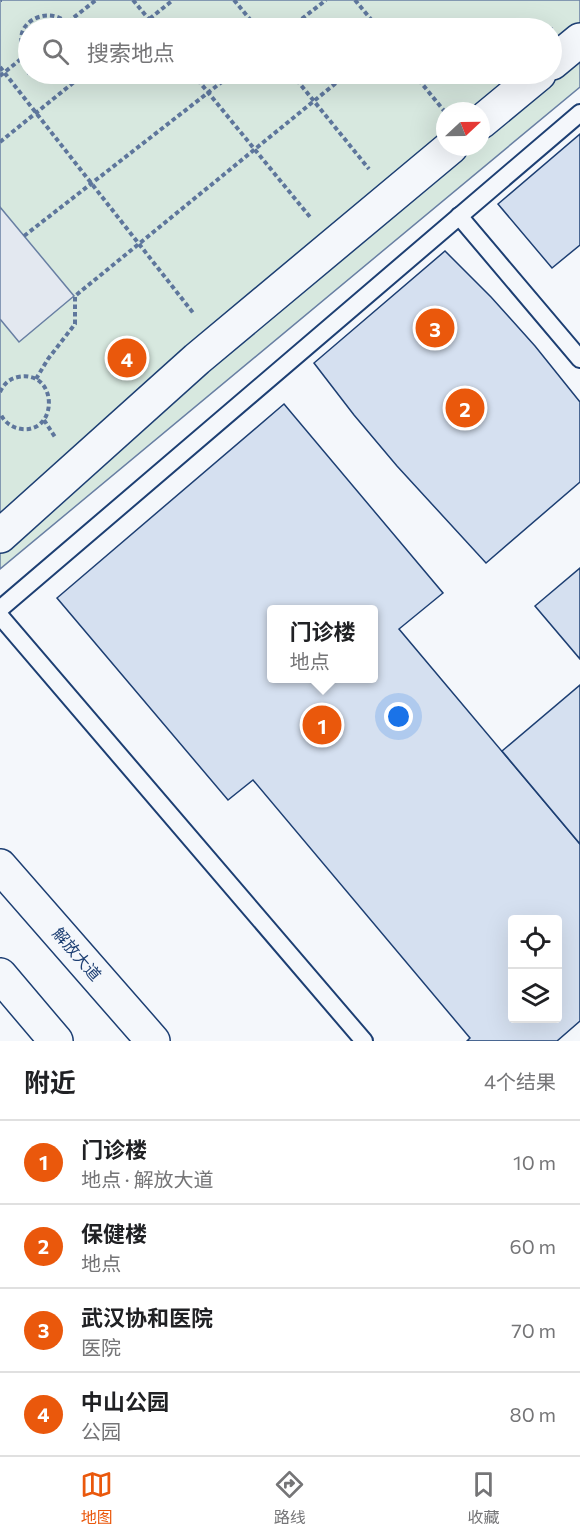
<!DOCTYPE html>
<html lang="zh">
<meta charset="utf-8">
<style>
body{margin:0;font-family:Commissioner,"Noto Sans SC",sans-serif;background:#f6f6f6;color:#202124}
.controls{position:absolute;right:18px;bottom:18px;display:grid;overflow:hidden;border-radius:6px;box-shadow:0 6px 24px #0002}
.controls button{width:54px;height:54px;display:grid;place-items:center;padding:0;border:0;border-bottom:2px solid #e0e0e0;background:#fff;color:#202124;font:30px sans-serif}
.compass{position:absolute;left:436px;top:102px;width:54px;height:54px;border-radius:50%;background:#fff;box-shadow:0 6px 24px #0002;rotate:68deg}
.you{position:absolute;left:399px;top:717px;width:21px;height:21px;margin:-15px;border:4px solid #fff;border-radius:50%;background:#1a73e8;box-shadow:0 0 0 9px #1a73e833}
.badge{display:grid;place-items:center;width:39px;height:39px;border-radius:50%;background:#ea580c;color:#fff;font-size:20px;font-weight:700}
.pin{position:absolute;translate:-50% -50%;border:3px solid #fff;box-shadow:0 2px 6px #0006}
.popup{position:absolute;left:267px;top:605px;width:111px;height:78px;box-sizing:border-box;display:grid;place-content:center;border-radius:6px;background:#fff;filter:drop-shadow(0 2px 4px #0005);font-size:20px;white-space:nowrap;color:#757577}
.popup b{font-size:22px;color:#202124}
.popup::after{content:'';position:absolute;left:50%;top:100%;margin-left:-12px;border:12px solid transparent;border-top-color:#fff}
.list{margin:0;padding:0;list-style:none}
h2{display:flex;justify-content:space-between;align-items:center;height:78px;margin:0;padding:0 24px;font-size:26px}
h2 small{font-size:20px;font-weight:400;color:#757577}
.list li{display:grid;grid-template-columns:39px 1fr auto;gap:18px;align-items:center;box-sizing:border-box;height:84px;padding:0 24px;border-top:2px solid #e0e0e0}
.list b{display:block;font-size:22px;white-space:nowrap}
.list p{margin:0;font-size:20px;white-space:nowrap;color:#757577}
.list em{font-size:20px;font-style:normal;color:#757577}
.icon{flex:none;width:33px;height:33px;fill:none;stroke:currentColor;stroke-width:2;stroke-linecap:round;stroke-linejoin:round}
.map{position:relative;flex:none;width:580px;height:1041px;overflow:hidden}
.search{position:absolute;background:#fff;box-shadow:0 6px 24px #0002;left:18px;right:18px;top:18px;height:66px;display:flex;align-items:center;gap:15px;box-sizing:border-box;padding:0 21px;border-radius:33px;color:#757577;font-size:22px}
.sheet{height:414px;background:#fff}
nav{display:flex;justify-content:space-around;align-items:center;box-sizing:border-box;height:84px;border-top:2px solid #e0e0e0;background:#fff;font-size:16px;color:#757577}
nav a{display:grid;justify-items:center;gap:3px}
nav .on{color:#ea580c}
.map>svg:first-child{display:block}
</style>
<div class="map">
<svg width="580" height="1041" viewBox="0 0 580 1041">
<rect width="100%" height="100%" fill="#f4f7fb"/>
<!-- green -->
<path fill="#d7e8df" stroke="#687fa3" stroke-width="1.5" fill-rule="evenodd" d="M 0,0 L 580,0 L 580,87 L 0,569 ZM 28,28 L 552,28 L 552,74 L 28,74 ZM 445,111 L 481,111 L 481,147 L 445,147 Z"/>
<!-- parking -->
<path fill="#e3e8f0" stroke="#687fa3" stroke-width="1.5" d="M 0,207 L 74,296 L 19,342 L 0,319 Z"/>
<!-- building -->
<g fill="#d5e0f0" stroke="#1d3f73" stroke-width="1.5" fill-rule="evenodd">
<path d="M 580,134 L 580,245 L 552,268 L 498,204 Z"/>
<path d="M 445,251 L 491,297 L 535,346 L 580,402 L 580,482 L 486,563 L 397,466 L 354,415 L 314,363 Z"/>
<path d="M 284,404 L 443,593 L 399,629 L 580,844 L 580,1021 L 557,1041 L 467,1041 L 470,1038 L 253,780 L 228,800 L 57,598 ZM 271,610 L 373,610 L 373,678 L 271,678 ZM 512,920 L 558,920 L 558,1018 L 512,1018 Z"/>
<path d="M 580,568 L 580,659 L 535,606 Z"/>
<path d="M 580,685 L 580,844 L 502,751 Z"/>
</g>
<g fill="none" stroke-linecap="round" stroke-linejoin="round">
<defs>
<g id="lane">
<path d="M 459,216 L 580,359"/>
<path d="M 0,609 L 580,113"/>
<path d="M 0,616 L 364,1041"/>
</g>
<g id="street">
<path d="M 552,63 L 580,40"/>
<path d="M 481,122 L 539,74"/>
<path d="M 0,536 L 197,359 L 451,147"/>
</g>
<path id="secondary" d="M 0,866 L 153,1041"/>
<path id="primary" d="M 0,975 L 56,1041"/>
</defs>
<!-- lane casing -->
<use href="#lane" stroke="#1d3f73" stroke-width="20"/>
<!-- street casing -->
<use href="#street" stroke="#1d3f73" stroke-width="36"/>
<!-- secondary casing -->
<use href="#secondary" stroke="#1d3f73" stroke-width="36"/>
<!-- primary casing -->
<use href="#primary" stroke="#1d3f73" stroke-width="36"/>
<!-- path -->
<g stroke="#5e769c" stroke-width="4" stroke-dasharray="4.5 3" stroke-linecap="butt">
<path d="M 1,0 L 2,0"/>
<path d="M 133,0 L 156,28"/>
<path d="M 234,0 L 257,28"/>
<path d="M 355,0 L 378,28"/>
<path d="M 68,22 L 96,0"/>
<path d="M 138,28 L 173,0"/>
<path d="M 290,28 L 326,0"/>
<path d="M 28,56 C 3,23 54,0 71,28"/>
<path d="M 0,67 L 194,314"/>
<path d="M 193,74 L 310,217"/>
<path d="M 292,74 L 369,169"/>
<path d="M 414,74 L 445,112"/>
<path d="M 0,76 L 27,54"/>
<path d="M 0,142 L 84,74"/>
<path d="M 24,236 L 232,74"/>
<path d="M 36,379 L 48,359 L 75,324 L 75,296 L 347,74"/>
<path d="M 0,392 C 4,384 9,379 18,377 C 58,369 59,433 22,429 C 12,428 4,422 0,413"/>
<path d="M 44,420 L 55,437"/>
</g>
<!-- lane -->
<use href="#lane" stroke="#f4f7fb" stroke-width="16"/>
<!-- street -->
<use href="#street" stroke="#f4f7fb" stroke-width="33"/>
<!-- secondary -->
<use href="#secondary" stroke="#f4f7fb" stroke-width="33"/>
<!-- primary -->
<use href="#primary" stroke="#f4f7fb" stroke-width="33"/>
</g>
<g text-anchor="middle" stroke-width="4.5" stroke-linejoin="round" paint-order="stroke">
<!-- street labels -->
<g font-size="16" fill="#1d3f73" stroke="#f4f7fb">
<text transform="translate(77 954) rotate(49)" y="6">解放大道</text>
</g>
</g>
</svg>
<div class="controls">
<button><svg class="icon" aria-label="locate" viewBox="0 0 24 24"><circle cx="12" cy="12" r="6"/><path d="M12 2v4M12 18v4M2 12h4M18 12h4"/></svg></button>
<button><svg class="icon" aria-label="layers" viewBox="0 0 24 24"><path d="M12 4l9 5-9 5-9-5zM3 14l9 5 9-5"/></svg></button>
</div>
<svg class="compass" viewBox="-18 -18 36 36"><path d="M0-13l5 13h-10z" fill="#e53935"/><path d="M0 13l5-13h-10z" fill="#757577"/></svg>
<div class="you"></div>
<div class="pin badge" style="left:322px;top:725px">1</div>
<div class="popup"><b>门诊楼</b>地点</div>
<div class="pin badge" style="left:465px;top:408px">2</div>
<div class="pin badge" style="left:435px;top:328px">3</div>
<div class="pin badge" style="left:127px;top:358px">4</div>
<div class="search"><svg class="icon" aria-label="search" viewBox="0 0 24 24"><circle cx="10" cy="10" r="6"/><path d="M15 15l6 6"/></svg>搜索地点</div>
</div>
<section class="sheet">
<h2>附近<small>4个结果</small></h2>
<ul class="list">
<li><span class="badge">1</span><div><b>门诊楼</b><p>地点 · 解放大道</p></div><em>10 m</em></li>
<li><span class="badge">2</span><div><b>保健楼</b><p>地点</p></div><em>60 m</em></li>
<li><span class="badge">3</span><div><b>武汉协和医院</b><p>医院</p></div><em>70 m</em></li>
<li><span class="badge">4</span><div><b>中山公园</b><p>公园</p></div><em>80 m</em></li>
</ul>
</section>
<nav>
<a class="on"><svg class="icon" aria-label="map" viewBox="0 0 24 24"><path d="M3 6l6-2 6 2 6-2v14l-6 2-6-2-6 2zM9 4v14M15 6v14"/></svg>地图</a>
<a><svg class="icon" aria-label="directions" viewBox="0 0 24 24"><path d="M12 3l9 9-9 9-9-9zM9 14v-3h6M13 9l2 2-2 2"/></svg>路线</a>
<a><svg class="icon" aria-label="saved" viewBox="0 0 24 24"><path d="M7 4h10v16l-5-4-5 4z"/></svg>收藏</a>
</nav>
